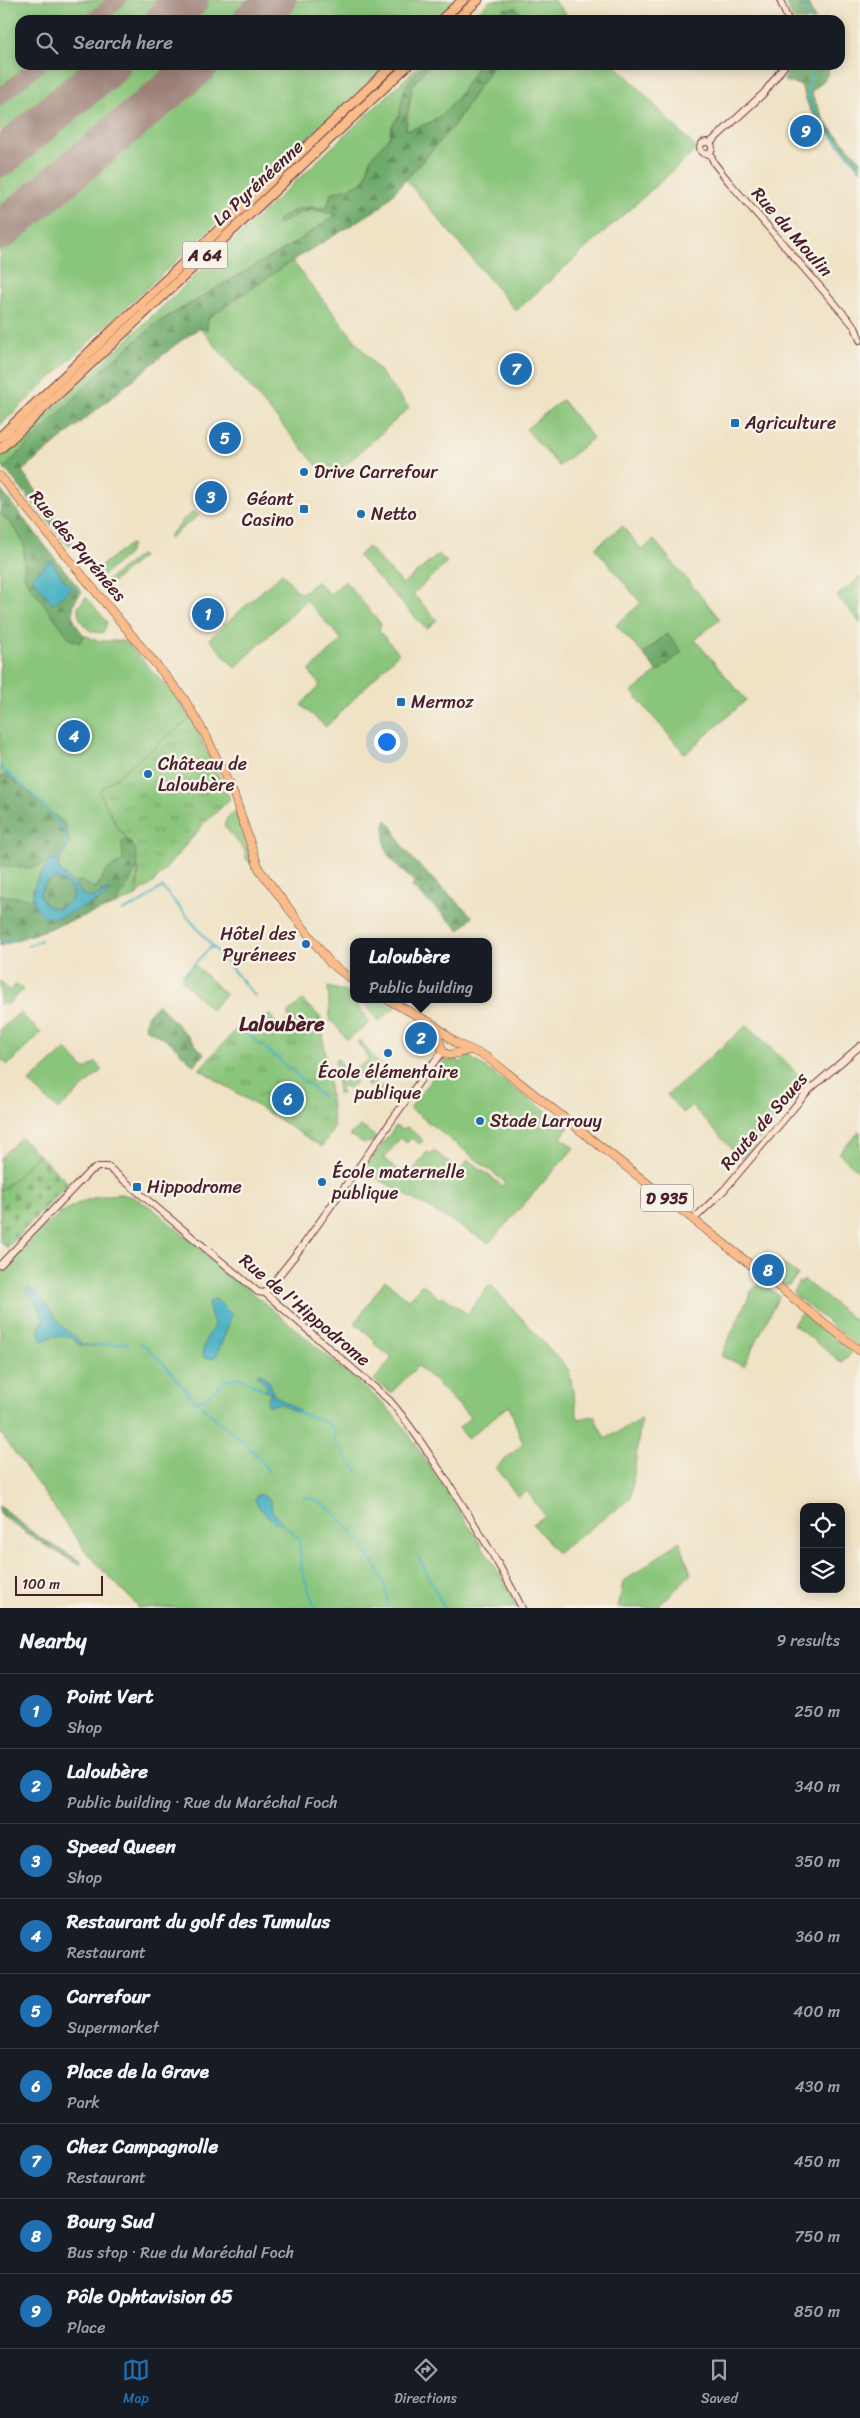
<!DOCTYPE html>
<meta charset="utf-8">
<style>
body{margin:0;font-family:Sriracha,sans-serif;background:#20242c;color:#f1f3f6}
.controls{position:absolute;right:15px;bottom:15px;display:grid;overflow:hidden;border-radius:10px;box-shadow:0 2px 12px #0003}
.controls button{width:45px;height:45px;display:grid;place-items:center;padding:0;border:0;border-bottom:1px solid #363941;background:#171b24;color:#f1f3f6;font:25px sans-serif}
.scale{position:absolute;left:15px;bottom:12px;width:88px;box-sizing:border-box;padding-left:5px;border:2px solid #4a1f2b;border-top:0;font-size:14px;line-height:18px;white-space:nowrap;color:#4a1f2b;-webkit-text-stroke:4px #f7f3e8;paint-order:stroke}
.you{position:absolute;left:386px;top:741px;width:18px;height:18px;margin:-12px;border:4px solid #fff;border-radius:50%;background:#1a73e8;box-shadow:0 0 0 8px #1a73e833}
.badge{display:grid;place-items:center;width:32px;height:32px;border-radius:50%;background:#1f6fb2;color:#fff;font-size:16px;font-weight:700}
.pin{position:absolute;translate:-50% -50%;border:2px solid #fff;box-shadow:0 1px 5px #0006}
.popup{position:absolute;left:350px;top:938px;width:142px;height:65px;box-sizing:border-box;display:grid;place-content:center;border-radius:10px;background:#171b24;filter:drop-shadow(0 1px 4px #0005);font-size:16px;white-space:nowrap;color:#9ea1a6}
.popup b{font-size:19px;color:#f1f3f6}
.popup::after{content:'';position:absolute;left:50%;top:100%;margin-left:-10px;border:10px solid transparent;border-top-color:#171b24}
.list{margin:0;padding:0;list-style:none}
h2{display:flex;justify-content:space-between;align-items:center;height:65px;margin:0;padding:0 20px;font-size:21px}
h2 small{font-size:16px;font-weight:400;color:#9ea1a6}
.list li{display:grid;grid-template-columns:32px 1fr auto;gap:15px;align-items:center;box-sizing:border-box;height:75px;padding:0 20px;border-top:1px solid #363941}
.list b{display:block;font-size:19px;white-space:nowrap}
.list p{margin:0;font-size:16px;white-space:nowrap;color:#9ea1a6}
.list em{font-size:16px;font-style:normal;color:#9ea1a6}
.icon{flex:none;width:28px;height:28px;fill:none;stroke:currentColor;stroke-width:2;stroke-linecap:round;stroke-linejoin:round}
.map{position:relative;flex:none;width:860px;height:1608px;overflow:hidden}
.search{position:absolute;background:#171b24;box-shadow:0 2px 12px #0003;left:15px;right:15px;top:15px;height:55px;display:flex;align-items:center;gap:12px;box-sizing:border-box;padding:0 18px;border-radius:15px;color:#9ea1a6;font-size:19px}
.sheet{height:740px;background:#171b24}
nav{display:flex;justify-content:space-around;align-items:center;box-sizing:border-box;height:70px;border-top:1px solid #363941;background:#171b24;font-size:14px;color:#9ea1a6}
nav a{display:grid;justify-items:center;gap:2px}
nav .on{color:#1f6fb2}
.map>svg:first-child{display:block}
</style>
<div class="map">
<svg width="860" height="1608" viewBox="0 0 860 1608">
<defs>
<pattern id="forest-firs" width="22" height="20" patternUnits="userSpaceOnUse" patternTransform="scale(1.25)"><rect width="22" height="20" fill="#6eaa6a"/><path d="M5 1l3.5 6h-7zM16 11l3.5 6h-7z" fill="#5c8a57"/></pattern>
<pattern id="cemetery-stones" width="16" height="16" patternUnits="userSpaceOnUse" patternTransform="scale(1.25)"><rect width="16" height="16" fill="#89c57a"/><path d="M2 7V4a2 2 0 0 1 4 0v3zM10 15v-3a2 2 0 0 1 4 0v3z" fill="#729f64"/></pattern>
<pattern id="park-tufts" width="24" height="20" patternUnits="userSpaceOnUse" patternTransform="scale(1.25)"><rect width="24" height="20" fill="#89c57a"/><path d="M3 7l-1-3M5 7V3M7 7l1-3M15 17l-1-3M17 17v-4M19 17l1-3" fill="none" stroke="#729f64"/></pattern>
</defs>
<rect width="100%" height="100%" fill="#f7f3e8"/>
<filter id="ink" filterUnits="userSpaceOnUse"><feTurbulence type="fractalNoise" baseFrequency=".02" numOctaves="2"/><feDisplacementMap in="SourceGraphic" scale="10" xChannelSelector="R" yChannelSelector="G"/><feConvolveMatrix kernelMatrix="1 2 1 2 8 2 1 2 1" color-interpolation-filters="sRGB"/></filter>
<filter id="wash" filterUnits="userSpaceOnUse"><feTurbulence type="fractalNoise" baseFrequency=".0096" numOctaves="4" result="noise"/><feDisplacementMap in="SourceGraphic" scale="20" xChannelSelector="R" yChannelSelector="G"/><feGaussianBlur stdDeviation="1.12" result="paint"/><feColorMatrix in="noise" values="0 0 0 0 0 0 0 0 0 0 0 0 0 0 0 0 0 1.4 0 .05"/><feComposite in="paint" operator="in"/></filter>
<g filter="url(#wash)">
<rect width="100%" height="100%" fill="#efe2c5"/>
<!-- grass -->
<g fill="#89c57a" stroke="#6a7252">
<path d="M 0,0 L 457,0 L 435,20 L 20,20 L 20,65 L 386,65 L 0,425 Z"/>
<path d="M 491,0 L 553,0 L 572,20 L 521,20 L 522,16 L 504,9 L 500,20 L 469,20 Z"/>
<path d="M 420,65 L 424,65 C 406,83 407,93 399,115 C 396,123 389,126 390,136 L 371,158 L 365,180 L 350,188 L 331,193 L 327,208 C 304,206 297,207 278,220 L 278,225 L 302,212 L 313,210 L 338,213 L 296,242 L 157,323 L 105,367 L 4,468 L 0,463 L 0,459 Z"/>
<path d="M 427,65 L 478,65 C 457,98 448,122 406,130 L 412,86 L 423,73 Z"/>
<path d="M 493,65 L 616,65 L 697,149 L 516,311 L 406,180 L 453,126 Z"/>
<path d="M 292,261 L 409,408 L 329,480 L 200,328 L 207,329 L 208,318 Z"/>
<path d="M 562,400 L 593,438 L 559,466 L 526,429 Z"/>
<path d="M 0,512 L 18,533 L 24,545 L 24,577 L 79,643 L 84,635 L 98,641 L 125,641 L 176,696 L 191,718 L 99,791 L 118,828 L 127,839 L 122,842 L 123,860 L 106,871 L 97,887 L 92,888 L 80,881 L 72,883 L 59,869 L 58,863 L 70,843 L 6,774 L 0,778 Z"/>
<path d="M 193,512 L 198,515 L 197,517 L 168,539 L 170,534 L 181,524 L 182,521 Z"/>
<path d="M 622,526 L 642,550 L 654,540 L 720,619 L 695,640 L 746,700 L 685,754 L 632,692 L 681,652 L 666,634 L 643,654 L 616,625 L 641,603 L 595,548 Z"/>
<path d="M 130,544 L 132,545 L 128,554 L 96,581 L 90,574 Z"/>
<path d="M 368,547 L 403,584 L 439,554 L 447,562 L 413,594 L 437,620 L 426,629 L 358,556 Z"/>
<path d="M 140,555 L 143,556 L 107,587 L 106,593 L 100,586 Z"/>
<path d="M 282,573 L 300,594 L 317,582 L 330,594 L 345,581 L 381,624 L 379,631 L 399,653 L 326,727 L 301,705 L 320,685 L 309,671 L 342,640 L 306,600 L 235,668 L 209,639 Z"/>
<path d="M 860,577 L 860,623 L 837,596 Z"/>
<path d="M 86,597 L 107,622 L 104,632 C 89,636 77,621 78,607 Z"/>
<path d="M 235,811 L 251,859 L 252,865 L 246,859 L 245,851 L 224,826 L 227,818 Z"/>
<path d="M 48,863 L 33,889 L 33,899 L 0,895 L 0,865 L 27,868 Z"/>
<path d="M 138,867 L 136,896 L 115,905 Z"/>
<path d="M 195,965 L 226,995 L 211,1010 L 181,979 Z"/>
<path d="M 0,981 L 9,991 L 17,984 L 23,990 L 6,1006 L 3,1003 L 0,1005 Z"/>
<path d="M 328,987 L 347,992 L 368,1020 L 368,1024 L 347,1040 L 333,1022 L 330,1021 Z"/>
<path d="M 361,999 L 379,999 L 395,1008 L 378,1021 Z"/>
<path d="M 20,1012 L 41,1033 L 8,1065 L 0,1058 L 0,1030 Z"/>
<path d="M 747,1025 L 808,1084 L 741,1159 L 692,1106 L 683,1113 L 667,1095 Z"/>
<path d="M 360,1040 L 383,1070 L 376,1075 L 376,1082 L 369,1087 L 355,1070 L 369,1059 L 357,1042 Z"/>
<path d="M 66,1049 L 85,1070 L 96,1062 L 102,1070 L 58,1110 L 29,1082 Z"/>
<path d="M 467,1055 L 569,1127 L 561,1137 L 574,1148 L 489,1243 L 363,1170 L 396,1126 L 402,1130 L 407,1127 L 423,1140 L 420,1144 L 411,1138 L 407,1143 L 400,1138 L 384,1159 L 401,1172 L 404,1169 L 411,1173 L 427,1152 L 431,1155 L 434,1151 L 460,1170 L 468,1160 L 503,1186 L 505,1182 L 410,1108 L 444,1062 L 455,1058 L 461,1063 Z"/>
<path d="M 337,1058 L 356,1082 L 349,1088 L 344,1086 L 341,1089 L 342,1094 L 338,1094 L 335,1060 Z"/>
<path d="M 385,1084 L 390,1092 L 374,1104 L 368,1095 Z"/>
<path d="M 361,1126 L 376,1137 L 373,1142 L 364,1143 L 349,1135 Z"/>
<path d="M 860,1131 L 860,1173 L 839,1153 Z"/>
<path d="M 21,1137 L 38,1154 L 10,1185 L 0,1191 L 0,1158 Z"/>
<path d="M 121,1194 L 133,1197 L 152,1208 L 384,1404 L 404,1427 L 504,1580 L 517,1608 L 137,1608 L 138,1606 L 90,1557 L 0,1432 L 0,1275 C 38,1234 61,1196 121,1194 Z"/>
<path d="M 767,1251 L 798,1275 L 789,1285 L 783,1285 L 756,1263 Z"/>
<path d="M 385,1280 L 409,1300 L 422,1284 L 440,1299 L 443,1296 L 467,1314 L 490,1284 L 569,1370 L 578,1419 L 594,1416 L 605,1439 L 641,1419 L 631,1498 L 557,1553 L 533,1524 L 545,1516 L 527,1491 L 518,1497 L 496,1467 L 523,1444 L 509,1405 L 467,1439 L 459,1428 L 470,1417 L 436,1382 L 418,1366 L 391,1393 L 374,1380 L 392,1358 L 374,1344 L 376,1341 L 355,1323 Z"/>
<path d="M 804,1280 L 860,1324 L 860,1348 L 796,1296 L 793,1292 L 799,1282 L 801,1283 Z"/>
<path d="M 761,1282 L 779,1296 L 744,1366 L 721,1356 L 752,1290 Z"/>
<path d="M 803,1311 L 852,1349 L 851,1354 L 841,1362 L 793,1324 Z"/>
<path d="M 680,1541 L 691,1574 L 657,1608 L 618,1608 L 623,1582 Z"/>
</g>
<!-- forest -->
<g fill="url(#forest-firs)" stroke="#5c644a">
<path d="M 785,0 L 807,0 L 815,20 L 793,20 Z"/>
<path d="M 516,8 L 522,16 L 521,20 L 500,20 L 504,9 Z"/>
<path d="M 424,65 L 428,66 L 412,86 L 406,119 L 406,130 C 446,123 459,97 478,65 L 493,65 L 453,126 L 381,207 L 292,261 L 208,318 L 207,329 L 199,328 L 175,345 L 22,471 L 70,538 L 73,544 L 69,546 L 4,468 L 105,367 L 157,323 L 296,242 L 337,214 L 313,210 L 302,212 L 278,225 L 277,221 C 297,207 303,207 327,208 L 331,193 L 350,188 L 365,180 L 371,158 L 390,136 L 392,125 L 399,116 L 404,90 L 411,78 Z"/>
<path d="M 791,65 L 828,65 C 831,77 819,85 811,92 L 825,122 L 860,160 L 860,170 L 810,110 L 801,85 L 784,81 Z"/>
<path d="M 0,489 L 82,592 C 68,606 71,621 84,635 L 79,643 L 70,639 L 24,577 L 24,545 L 18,533 L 0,512 Z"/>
<path d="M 667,634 L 682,652 L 658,672 L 643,654 Z"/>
<path d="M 6,774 L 64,823 L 70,843 L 58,863 L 51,859 C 41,871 14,868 0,865 L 0,778 Z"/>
<path d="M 386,820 C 396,828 398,841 406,851 C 426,875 451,895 473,917 L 460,930 L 412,887 L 414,882 C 390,859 380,855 386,820 Z"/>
<path d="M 127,840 L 135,848 L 138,867 L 115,905 L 0,946 L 0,895 L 33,899 L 34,905 L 62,916 L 99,901 L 108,890 L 90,898 L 85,897 L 72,883 L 80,881 L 92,887 L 97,887 L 106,871 L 123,860 L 122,842 Z"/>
<path d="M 55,878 L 65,882 L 74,892 L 71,900 L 58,909 L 46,906 L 39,894 L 46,883 Z"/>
<path d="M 158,1004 L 204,1054 L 194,1066 L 170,1042 L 145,1028 L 147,1016 Z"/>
<path d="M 0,1506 L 36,1535 L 82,1562 L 79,1565 L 38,1541 L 0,1514 Z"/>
</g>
<!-- cemetery -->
<path fill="url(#cemetery-stones)" stroke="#6a7252" d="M 38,1154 L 68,1183 L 7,1248 L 0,1241 L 0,1191 L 8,1183 L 10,1184 Z"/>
<!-- park -->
<g fill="url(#park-tufts)" stroke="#6a7252">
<path d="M 191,718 L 230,799 L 207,821 L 202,822 L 203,825 L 154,882 L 136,896 L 139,873 L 135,848 L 118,828 L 99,791 Z"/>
<path d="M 302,1000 L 321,1018 L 334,1128 L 322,1147 L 199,1069 L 243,1022 L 253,1030 L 270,1014 L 275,1023 L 283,1025 L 290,1018 L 287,1014 Z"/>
</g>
<!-- water -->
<g fill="#45b0c3" stroke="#486877" fill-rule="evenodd">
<path d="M 51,560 L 63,579 L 73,588 L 53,604 L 32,578 Z"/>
<path d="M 51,859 L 58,863 L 59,869 L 85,897 L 93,898 L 108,890 L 111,893 C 101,899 66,917 55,918 C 49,919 45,916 41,913 C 22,897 40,873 51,859 ZM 55,878 L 65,882 L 74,892 L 71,900 L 58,909 L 46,906 L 39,894 L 46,883 Z"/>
<path d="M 28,1288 C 43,1293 54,1319 66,1330 C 72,1335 78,1337 81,1344 L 95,1346 L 79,1345 L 71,1337 L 53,1336 L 42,1341 L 38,1331 L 43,1321 C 41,1309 36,1299 25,1292 Z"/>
<path d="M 216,1299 L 232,1315 L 217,1355 L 214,1358 L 205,1358 L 202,1354 L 207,1337 L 212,1330 L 214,1324 L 208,1304 L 210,1301 Z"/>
<path d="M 259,1372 L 269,1381 L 273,1392 L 271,1393 L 300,1411 L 297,1413 L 280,1403 L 269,1406 L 267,1402 L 270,1393 L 264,1390 L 268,1388 L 258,1375 Z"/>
<path d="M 260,1494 L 270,1500 L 272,1511 L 284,1525 L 273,1521 L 259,1508 L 255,1500 L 256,1496 Z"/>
</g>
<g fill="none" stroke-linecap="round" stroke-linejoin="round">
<!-- stream -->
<g stroke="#45b0c3" stroke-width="2">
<path d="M 802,0 L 809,20"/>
<path d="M 815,65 C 813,73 808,83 808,91 C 809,113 845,152 860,167"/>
<path d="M 0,767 C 16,780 66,820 66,841 C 66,849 61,855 56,861"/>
<path d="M 122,911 L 140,903 L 162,887 L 256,997"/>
<path d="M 0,944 L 10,939 L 16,941"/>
<path d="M 28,946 L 41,940"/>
<path d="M 183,975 L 211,947"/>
<path d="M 241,1028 L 323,1097"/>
<path d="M 140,1343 C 163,1357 177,1383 197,1402 C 221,1425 251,1443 269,1472"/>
<path d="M 95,1345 L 128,1343"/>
<path d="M 195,1400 C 213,1401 220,1375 239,1378 C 247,1380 256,1386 264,1390"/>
<path d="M 298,1412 C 313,1420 337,1418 334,1441 L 358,1472"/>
<path d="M 303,1496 C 311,1499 322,1502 328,1507 C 350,1527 393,1578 387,1608"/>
<path d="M 284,1525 L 299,1538 L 302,1571 L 315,1608"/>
<path d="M 419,1558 L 444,1608"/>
</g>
<!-- taxiway -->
<g stroke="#9c8078" stroke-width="16">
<path d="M 93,20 L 118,0"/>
<path d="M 0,97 L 38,65"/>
</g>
<!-- runway -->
<g stroke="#9c8078" stroke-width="39">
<path d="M 165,20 L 189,0"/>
<path d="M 253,20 L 277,0"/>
<path d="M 0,158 L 111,65"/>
<path d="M 0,231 L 199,65"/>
</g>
</g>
</g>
<g filter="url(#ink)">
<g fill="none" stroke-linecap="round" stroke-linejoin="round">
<defs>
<g id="secondary">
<path d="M 780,0 L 788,20"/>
<circle cx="706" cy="148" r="6"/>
<path d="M 710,143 L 764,93 L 785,65"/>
<path d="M 710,153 L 714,163 L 729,182 L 855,327 L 860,340"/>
<path d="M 694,1219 L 724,1190 L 808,1091 L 860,1046"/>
<path d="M 0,1265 L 89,1172 L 98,1167 L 108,1167 L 258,1292 L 265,1293 L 389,1400 C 409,1422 424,1447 441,1472 C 470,1516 498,1560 522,1608"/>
<path d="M 265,1293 L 304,1244 L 429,1068 L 443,1052"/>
</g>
<g id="primary">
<path d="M 0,476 L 183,697 L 206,736 L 234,795 L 259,869 L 330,963 L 354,981"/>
<path d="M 386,999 L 433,1024 L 456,1043 L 487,1057 L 860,1351"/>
<path d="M 434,1025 L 443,1052 L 449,1055 L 470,1050"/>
</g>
<g id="highway">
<path d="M 441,20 L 463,0"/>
<path d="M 456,20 L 478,0"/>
<path d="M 0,437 L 393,65"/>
<path d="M 0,449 L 408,65"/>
</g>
</defs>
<!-- secondary casing -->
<use href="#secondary" stroke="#633c42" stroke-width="8"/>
<!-- primary casing -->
<use href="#primary" stroke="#633c42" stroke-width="9"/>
<!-- highway casing -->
<use href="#highway" stroke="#633c42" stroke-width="11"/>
<!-- secondary -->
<use href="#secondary" stroke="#fde4d0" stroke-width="6"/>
<!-- primary -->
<use href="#primary" stroke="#f9bc8a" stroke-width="8"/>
<!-- highway -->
<use href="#highway" stroke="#f9bc8a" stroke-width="9"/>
</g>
</g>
<!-- markers -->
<g fill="#1f6fb2" stroke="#f7f3e8" stroke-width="2">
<rect x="730" y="418" width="10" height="10" rx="2.5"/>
<circle cx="304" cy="472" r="5"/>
<rect x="299" y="504" width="10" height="10" rx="2.5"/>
<circle cx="361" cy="514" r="5"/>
<rect x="396" y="697" width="10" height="10" rx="2.5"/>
<circle cx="148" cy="774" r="5"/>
<circle cx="306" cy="944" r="5"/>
<circle cx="388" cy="1053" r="5"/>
<circle cx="480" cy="1121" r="5"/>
<circle cx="322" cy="1182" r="5"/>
<rect x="132" y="1182" width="10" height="10" rx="2.5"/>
</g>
<g text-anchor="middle" stroke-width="5" stroke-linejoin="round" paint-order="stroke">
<!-- shield labels -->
<g fill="#f7f3e8" stroke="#7e5f64" stroke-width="1">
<rect x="182.5" y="241.5" width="45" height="27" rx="4"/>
<rect x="641" y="1184.5" width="52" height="27" rx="4"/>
</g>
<g font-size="16" font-weight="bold" fill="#4a1f2b">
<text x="205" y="261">A 64</text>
<text x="667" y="1204">D 935</text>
</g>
<!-- street labels -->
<g font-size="18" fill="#4a1f2b" stroke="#f7f3e8">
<text transform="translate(258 183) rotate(-43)" y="6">La Pyrénéenne</text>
<text transform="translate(792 232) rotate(49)" y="6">Rue du Moulin</text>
<text transform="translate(78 546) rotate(50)" y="6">Rue des Pyrénées</text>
<text transform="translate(764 1121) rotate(-49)" y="6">Route de Soues</text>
<text transform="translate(305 1310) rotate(40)" y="6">Rue de l'Hippodrome</text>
</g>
<!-- poi labels -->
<g font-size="18" fill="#4a1f2b" stroke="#f7f3e8" text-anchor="start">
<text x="745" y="429">Agriculture</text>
<text x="314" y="478">Drive Carrefour</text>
<text x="294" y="505" text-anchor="end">Géant<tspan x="294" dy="21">Casino</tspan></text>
<text x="371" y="520">Netto</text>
<text x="411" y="708">Mermoz</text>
<text x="158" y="770">Château de<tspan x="158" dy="21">Laloubère</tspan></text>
<text x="296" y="940" text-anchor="end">Hôtel des<tspan x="296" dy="21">Pyrénees</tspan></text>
<text x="388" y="1078" text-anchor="middle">École élémentaire<tspan x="388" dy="21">publique</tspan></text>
<text x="490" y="1127">Stade Larrouy</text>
<text x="332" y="1178">École maternelle<tspan x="332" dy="21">publique</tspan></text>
<text x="147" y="1193">Hippodrome</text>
</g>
<!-- quarter labels -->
<g font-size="20" font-weight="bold" fill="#4a1f2b" stroke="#f7f3e8">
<text x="282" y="1031">Laloubère</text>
</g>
</g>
</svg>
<div class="controls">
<button><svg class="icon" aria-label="locate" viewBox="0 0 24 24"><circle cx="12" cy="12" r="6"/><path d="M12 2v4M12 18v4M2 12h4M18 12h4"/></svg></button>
<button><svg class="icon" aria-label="layers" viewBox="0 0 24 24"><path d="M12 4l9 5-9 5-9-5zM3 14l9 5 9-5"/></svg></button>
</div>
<div class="scale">100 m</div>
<div class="you"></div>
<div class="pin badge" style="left:208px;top:614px">1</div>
<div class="pin badge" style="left:421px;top:1038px">2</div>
<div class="popup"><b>Laloubère</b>Public building</div>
<div class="pin badge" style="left:211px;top:497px">3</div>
<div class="pin badge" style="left:74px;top:736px">4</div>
<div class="pin badge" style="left:225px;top:438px">5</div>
<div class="pin badge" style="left:288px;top:1099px">6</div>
<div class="pin badge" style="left:516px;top:369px">7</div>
<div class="pin badge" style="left:768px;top:1270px">8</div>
<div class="pin badge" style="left:806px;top:131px">9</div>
<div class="search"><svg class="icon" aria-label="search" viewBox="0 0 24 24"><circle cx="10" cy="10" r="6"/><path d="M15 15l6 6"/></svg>Search here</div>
</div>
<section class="sheet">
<h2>Nearby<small>9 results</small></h2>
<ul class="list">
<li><span class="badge">1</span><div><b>Point Vert</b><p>Shop</p></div><em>250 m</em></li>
<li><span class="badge">2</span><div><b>Laloubère</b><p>Public building · Rue du Maréchal Foch</p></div><em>340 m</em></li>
<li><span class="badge">3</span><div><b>Speed Queen</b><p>Shop</p></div><em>350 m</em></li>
<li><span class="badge">4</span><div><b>Restaurant du golf des Tumulus</b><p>Restaurant</p></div><em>360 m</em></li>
<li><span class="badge">5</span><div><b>Carrefour</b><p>Supermarket</p></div><em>400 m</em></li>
<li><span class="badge">6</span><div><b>Place de la Grave</b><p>Park</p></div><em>430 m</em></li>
<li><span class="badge">7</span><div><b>Chez Campagnolle</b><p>Restaurant</p></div><em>450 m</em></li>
<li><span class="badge">8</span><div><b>Bourg Sud</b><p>Bus stop · Rue du Maréchal Foch</p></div><em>750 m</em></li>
<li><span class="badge">9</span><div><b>Pôle Ophtavision 65</b><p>Place</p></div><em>850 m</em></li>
</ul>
</section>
<nav>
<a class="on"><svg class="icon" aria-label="map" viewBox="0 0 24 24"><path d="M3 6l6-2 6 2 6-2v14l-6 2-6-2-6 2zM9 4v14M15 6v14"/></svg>Map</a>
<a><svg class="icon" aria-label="directions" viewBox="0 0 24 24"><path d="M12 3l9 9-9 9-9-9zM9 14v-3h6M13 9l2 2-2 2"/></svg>Directions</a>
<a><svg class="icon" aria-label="saved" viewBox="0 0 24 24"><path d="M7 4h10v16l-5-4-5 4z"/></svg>Saved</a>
</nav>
